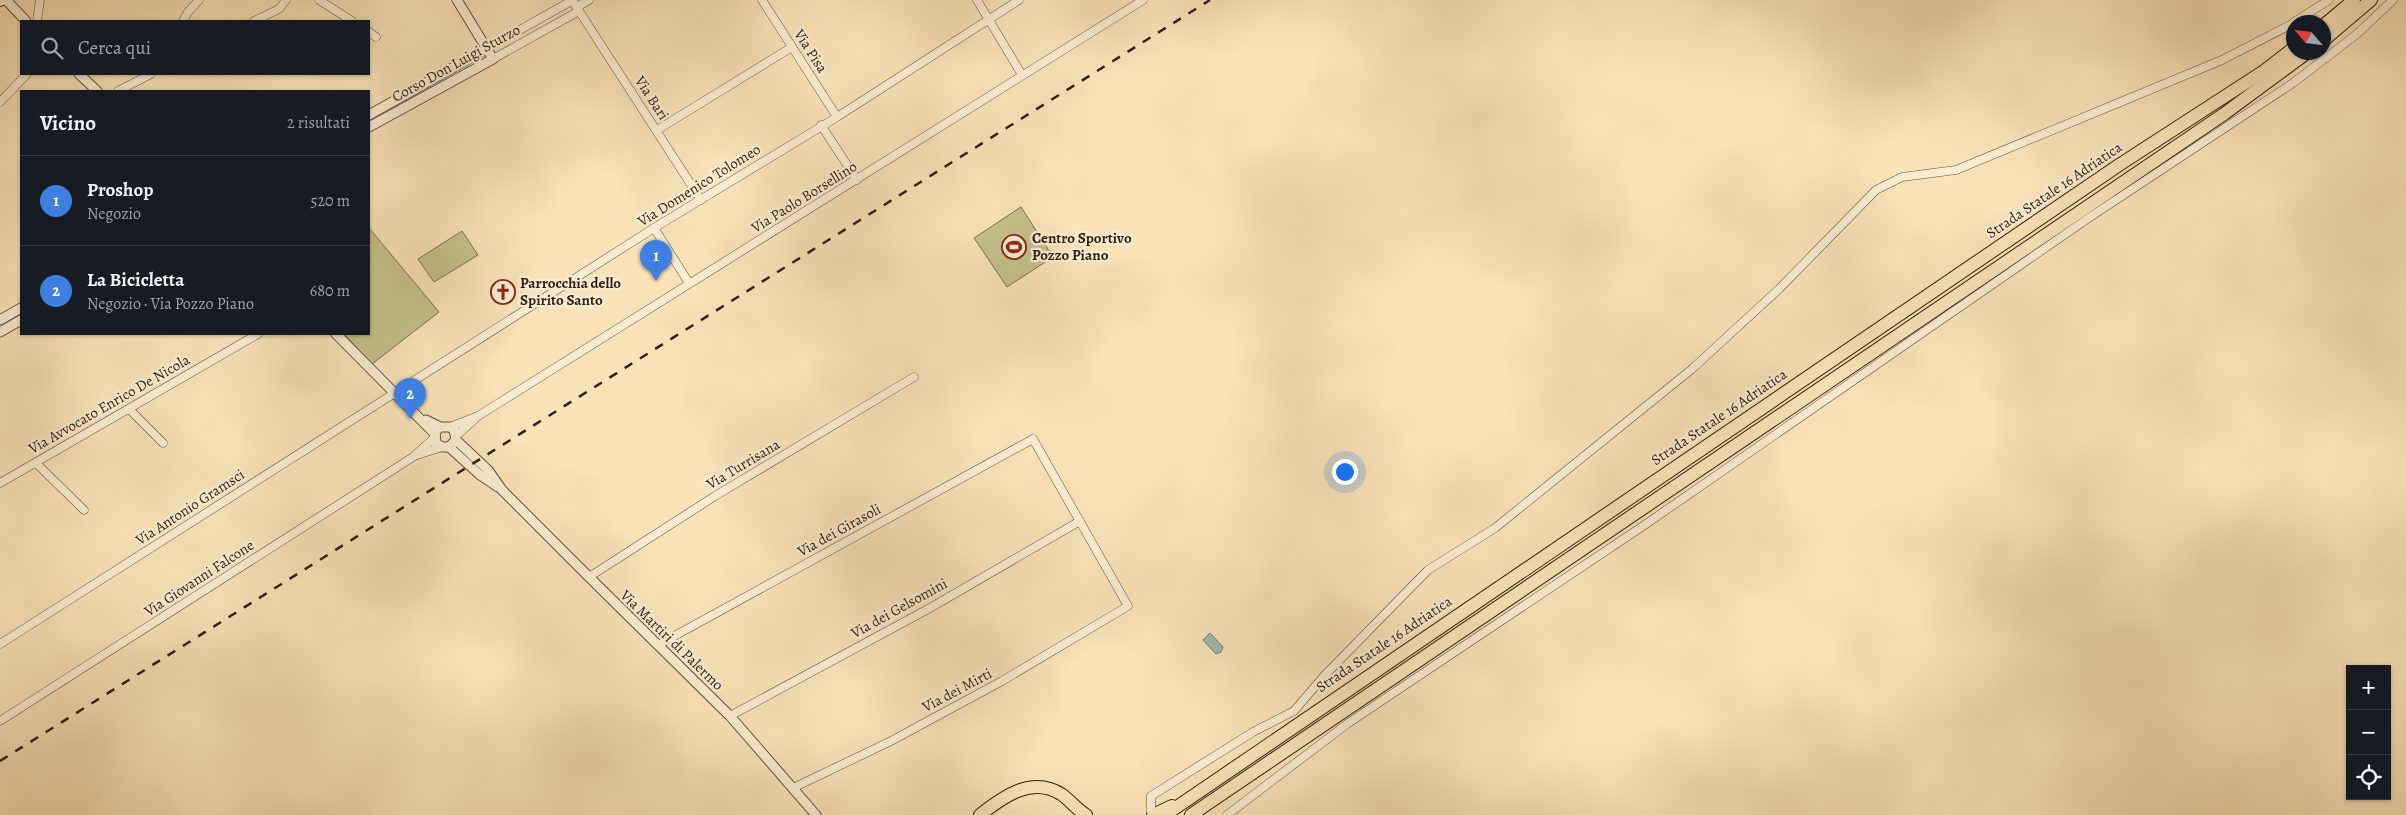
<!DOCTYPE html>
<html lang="it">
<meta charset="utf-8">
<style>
body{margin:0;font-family:Alegreya,serif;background:#20242c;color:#f1f3f6}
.controls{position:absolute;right:15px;bottom:15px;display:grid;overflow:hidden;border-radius:0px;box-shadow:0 1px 4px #0004}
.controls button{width:45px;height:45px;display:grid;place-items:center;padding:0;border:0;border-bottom:1px solid #363941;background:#171b24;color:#f1f3f6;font:25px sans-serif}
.compass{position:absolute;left:2286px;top:15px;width:45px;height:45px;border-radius:50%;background:#171b24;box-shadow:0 1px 4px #0004;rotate:298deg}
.you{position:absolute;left:1344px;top:471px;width:18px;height:18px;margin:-12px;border:4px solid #fff;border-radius:50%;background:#1a73e8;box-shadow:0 0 0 8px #1a73e833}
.badge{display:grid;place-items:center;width:32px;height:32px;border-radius:50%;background:#7c3aed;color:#fff;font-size:16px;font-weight:700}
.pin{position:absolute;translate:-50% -41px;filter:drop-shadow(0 1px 2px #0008)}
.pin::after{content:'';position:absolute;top:26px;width:18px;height:15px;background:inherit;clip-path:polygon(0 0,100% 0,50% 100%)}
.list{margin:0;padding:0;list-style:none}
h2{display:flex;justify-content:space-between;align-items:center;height:65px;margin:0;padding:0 20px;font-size:21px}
h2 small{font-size:16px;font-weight:400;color:#9ea1a6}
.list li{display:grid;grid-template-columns:32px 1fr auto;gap:15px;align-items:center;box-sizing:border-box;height:90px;padding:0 20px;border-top:1px solid #363941}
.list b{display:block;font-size:19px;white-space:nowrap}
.list p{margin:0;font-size:16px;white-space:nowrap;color:#9ea1a6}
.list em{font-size:16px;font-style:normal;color:#9ea1a6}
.icon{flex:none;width:28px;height:28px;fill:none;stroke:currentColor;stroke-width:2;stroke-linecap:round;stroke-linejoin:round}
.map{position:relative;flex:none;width:2406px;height:815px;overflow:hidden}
.search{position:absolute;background:#171b24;box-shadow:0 1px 4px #0004;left:20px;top:20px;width:350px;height:55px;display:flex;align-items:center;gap:12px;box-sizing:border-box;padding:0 18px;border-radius:0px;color:#9ea1a6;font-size:19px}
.panel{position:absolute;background:#171b24;box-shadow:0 1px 4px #0004;left:20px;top:90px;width:350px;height:245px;border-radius:0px}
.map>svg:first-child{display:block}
</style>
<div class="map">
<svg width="2406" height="815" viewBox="0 0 2406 815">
<rect width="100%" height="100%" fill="#fae3b9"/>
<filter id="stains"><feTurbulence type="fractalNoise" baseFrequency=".004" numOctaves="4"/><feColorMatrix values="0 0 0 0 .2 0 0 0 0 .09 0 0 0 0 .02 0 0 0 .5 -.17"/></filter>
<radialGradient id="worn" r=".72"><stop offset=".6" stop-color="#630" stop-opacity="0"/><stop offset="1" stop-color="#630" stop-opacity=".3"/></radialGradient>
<!-- green -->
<g fill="#c5c18b" stroke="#7a704e">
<path d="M 1021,207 L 1053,257 L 1007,287 L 974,238 Z"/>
<path d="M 369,228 L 439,312 L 372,364 L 344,334 L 369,334 Z"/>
<path d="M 462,231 L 478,255 L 434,282 L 418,259 Z"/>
</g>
<!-- water -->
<path fill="#9fbdb5" stroke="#727d73" d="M 1210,633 L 1223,647 L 1221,652 L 1216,654 L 1203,640 Z"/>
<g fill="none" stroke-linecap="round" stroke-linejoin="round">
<defs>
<g id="minor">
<path d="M 319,0 L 352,21"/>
<path d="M 572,0 L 701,200"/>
<path d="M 762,0 L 837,117"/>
<path d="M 977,0 L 1022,75"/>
<path d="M 577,7 L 589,0"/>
<path d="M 37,21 L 40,0"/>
<path d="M 183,21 L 188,12 L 199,0"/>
<path d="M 254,21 L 279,9 L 286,0"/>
<path d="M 2294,22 L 2329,0"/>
<path d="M 369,32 L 376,37"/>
<path d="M 486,49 L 573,0"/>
<path d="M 493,59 L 579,11"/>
<path d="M 118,91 L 151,74"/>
<path d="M 0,102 L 27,74"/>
<path d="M 821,125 L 857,180"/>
<path d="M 657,130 L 792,47"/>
<path d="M 654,228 L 689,283"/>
<path d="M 129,409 L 163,443"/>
<path d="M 450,427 L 478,416 L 1143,0"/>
<path d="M 456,436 L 475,419"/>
<path d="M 417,455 L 442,447"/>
<path d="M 36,463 L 84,510"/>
<path d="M 0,483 L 258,334"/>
<path d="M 589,577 L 715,496 L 914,377"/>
<path d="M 0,644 L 654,228 L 837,117 L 1019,0"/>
<path d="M 658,645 L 1033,439 L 1128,606 L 1002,681 L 891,741 L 793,788"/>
<path d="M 730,716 L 930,608 L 1080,521"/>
<path d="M 0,721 L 413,457 L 434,438"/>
<path d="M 1151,811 L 1151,796 L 1253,732 L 1294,711 L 1324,676 L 1428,570 L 1495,528 L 1692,369 L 1779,289 L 1876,190 L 1902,177 L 1956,170 L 2222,60 L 2294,23"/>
<path d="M 1227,815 L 1347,724 L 1646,524 L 2090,217 L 2293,83 L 2357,34 L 2393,0"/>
</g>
<g id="tertiary">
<path d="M 6,0 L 26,21"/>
<path d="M 79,74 L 97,91"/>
<path d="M 369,115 L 486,49"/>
<path d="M 369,127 L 493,59 L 457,0"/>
<path d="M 0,320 L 21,308"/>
<path d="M 0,332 L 21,320"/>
<path d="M 336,334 L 435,434"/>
<path d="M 426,420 L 440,427 L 450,427 L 454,430 L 456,440 L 449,447 L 442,447 L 436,443 L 435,432 L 440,427"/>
<path d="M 456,440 L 488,470 L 502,490 L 589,577 L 730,716 L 816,815"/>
<path d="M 449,447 L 480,475 L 498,487"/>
</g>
<path id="secondary" d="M 0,1 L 2,0"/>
<g id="trunk">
<path d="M 2324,25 L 2354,0"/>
<path d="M 2324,40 L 2371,0"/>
<path d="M 980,815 C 1004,796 1032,776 1061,794 C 1070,800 1076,809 1086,815"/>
<path d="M 1153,815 L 1172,806"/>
<path d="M 1165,815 L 2119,165 L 2264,71 L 2294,48"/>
<path d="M 1191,815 L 2224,114 L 2308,52"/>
</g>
</defs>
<!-- minor casing -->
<use href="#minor" stroke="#624f3b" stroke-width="9"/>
<!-- tertiary casing -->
<use href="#tertiary" stroke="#624f3b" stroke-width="11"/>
<!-- secondary casing -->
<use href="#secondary" stroke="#2f1e11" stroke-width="12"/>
<!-- trunk casing -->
<use href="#trunk" stroke="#2f1e11" stroke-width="14"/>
<!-- minor -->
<use href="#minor" stroke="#fcedd2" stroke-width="8"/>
<!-- tertiary -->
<use href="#tertiary" stroke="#fcedd2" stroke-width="9"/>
<!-- secondary -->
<use href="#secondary" stroke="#fcedd2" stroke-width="10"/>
<!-- trunk -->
<use href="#trunk" stroke="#fae3b9" stroke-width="12"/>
<!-- rail -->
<path stroke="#2f1e11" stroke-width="2.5" stroke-dasharray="9 9" stroke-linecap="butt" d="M 0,761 L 1210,0"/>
</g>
<!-- icons -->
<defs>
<symbol id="stadium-ring" viewBox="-11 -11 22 22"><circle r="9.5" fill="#fcedd2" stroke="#8f2418" stroke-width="1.5"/><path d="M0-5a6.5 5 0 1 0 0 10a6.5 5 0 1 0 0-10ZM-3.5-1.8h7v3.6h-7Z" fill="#8f2418"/></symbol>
<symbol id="church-ring" viewBox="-11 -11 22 22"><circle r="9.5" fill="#fcedd2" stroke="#8f2418" stroke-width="1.5"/><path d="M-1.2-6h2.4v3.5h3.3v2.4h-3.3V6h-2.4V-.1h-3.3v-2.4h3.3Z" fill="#8f2418"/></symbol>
</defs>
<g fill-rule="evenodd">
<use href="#stadium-ring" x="1000" y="233" width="28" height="28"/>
<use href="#church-ring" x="489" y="278" width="28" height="28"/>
</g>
<g text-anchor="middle" stroke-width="4.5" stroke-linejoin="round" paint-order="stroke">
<!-- street labels -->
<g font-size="15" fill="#2f1e11" stroke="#fcedd2">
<text transform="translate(811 51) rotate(57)" y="5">Via Pisa</text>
<text transform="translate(456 63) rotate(-29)" y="5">Corso Don Luigi Sturzo</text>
<text transform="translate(652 98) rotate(57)" y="5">Via Bari</text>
<text transform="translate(699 185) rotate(-32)" y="5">Via Domenico Tolomeo</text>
<text transform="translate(2054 190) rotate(-34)" y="5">Strada Statale 16 Adriatica</text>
<text transform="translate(804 197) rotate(-32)" y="5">Via Paolo Borsellino</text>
<text transform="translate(109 404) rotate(-30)" y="5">Via Avvocato Enrico De Nicola</text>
<text transform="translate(1719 417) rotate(-34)" y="5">Strada Statale 16 Adriatica</text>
<text transform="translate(743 464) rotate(-31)" y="5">Via Turrisana</text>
<text transform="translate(190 507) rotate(-33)" y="5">Via Antonio Gramsci</text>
<text transform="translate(839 530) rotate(-29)" y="5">Via dei Girasoli</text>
<text transform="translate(199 578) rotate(-33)" y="5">Via Giovanni Falcone</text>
<text transform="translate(899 608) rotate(-29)" y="5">Via dei Gelsomini</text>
<text transform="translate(672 640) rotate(44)" y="5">Via Martiri di Palermo</text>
<text transform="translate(1384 644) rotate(-34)" y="5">Strada Statale 16 Adriatica</text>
<text transform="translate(957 690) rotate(-28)" y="5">Via dei Mirti</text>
</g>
<!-- poi labels -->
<g font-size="15" font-weight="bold" fill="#2f1e11" stroke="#fcedd2" text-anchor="start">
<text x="1032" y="243">Centro Sportivo<tspan x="1032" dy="17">Pozzo Piano</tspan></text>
<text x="520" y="288">Parrocchia dello<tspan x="520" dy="17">Spirito Santo</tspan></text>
</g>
</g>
<rect width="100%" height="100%" filter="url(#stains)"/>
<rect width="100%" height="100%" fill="url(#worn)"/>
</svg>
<div class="controls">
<button>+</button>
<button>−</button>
<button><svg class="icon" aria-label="locate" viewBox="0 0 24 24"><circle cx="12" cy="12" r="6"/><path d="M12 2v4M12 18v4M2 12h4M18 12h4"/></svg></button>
</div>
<svg class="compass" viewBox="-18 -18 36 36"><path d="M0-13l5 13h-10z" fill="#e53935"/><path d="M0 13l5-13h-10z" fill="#9ea1a6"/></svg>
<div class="you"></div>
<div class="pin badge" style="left:656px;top:281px;background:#3f7fe0">1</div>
<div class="pin badge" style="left:410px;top:419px;background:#3f7fe0">2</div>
<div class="search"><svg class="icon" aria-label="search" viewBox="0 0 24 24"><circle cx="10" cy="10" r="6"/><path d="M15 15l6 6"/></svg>Cerca qui</div>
<section class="panel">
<h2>Vicino<small>2 risultati</small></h2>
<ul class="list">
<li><span class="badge" style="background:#3f7fe0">1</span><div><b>Proshop</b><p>Negozio</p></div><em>520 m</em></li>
<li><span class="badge" style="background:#3f7fe0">2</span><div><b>La Bicicletta</b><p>Negozio · Via Pozzo Piano</p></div><em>680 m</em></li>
</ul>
</section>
</div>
